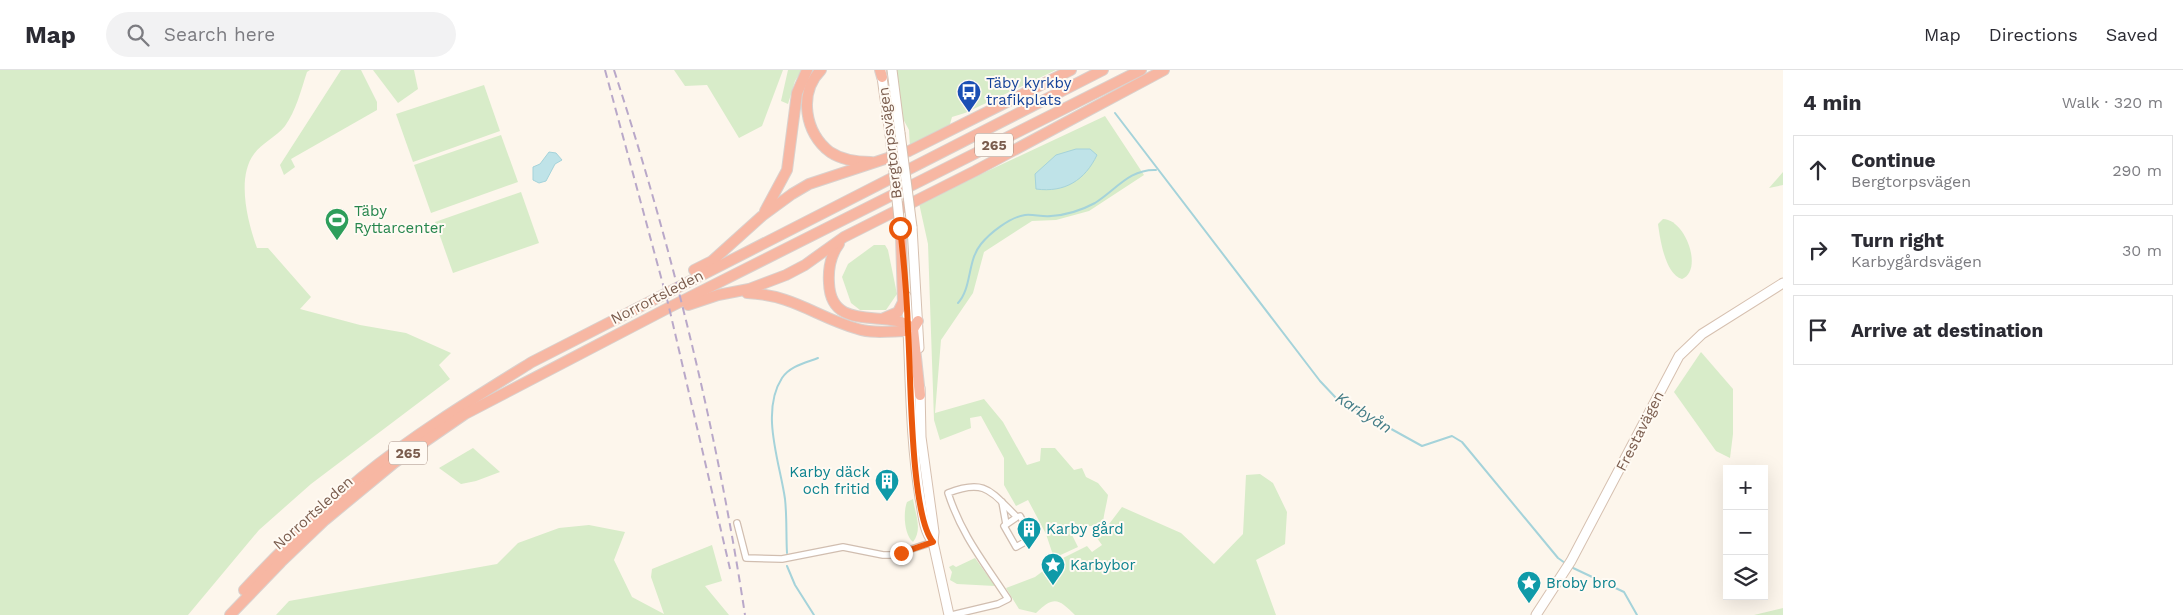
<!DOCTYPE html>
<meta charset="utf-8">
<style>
body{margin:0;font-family:"Work Sans",sans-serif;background:#f2f2f3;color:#2b2b33}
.controls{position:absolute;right:15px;bottom:15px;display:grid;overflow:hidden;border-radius:0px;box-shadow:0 5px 20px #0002}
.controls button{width:45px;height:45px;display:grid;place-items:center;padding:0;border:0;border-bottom:1px solid #e1e1e2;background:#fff;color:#2b2b33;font:25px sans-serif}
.stop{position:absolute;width:15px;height:15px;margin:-11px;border:4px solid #ea580c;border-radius:50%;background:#fff}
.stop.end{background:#ea580c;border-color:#fff;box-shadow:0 1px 5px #0008}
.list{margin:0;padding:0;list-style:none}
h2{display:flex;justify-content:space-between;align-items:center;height:65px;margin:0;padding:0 20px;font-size:21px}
h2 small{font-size:16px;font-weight:400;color:#7c7c81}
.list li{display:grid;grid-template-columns:32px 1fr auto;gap:15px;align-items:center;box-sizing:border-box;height:70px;margin:0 10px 10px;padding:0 10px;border:1px solid #e1e1e2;border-radius:0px}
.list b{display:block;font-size:19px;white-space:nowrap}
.list p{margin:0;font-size:16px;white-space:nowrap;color:#7c7c81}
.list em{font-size:16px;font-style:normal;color:#7c7c81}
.icon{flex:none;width:28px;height:28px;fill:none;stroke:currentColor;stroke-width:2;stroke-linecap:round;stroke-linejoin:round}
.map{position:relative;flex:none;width:1783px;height:545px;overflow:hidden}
header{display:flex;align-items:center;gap:30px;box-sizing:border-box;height:70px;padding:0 25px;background:#fff;border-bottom:1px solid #e1e1e2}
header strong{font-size:24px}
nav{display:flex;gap:28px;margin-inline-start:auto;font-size:18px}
.search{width:350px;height:45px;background:#f2f2f3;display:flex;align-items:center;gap:12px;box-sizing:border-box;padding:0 18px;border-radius:28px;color:#7c7c81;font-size:19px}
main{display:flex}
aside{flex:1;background:#fff}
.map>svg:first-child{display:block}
</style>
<header>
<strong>Map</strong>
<div class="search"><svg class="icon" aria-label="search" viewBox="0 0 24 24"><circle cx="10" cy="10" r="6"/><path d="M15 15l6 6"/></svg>Search here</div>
<nav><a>Map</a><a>Directions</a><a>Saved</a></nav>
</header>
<main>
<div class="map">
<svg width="1783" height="545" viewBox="0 0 1783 545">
<rect width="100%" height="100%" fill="#fdf6ec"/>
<!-- green -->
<g fill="#d8ecc9">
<path d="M 0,0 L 310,0 L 307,2 C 301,20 296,41 285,56 C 276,67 262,73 254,84 C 236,108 248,153 257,178 L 268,178 L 311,227 L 300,239 L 360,255 L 406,263 L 451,283 L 439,295 L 450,309 L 311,414 L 259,460 L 188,545 L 0,545 Z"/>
<path d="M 341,0 L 361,0 L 377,32 L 377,40 L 291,89 L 295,97 L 284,105 L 280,95 Z"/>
<path d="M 373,0 L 414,0 L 418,19 L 398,33 Z"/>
<path d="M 674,0 L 783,0 L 762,56 L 739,68 L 707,15 L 685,16 Z"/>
<path d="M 788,0 L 802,0 L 795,11 L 788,34 L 781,31 Z"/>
<path d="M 894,0 L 1056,0 L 965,43 L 952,47 L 950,54 L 937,65 L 910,78 L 909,60 L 902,47 Z"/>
<path d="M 484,15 L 500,61 L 413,92 L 396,44 Z"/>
<path d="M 1105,46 L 1144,105 L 1089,141 L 1056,150 L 1032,151 L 984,182 L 973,223 L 941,270 L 935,343 L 984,329 L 1003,352 L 1027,395 L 1040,391 L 1041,378 L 1055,378 L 1074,400 L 1082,398 L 1086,407 L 1098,413 L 1108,425 C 1106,439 1102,448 1103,462 L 1122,437 L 1181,463 L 1214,494 L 1243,464 L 1246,405 L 1260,404 L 1273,413 L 1287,442 L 1285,474 L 1256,490 L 1276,545 L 1075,545 C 1059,529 1054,525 1036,543 L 1019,539 L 1006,518 L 1035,507 L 1055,492 L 1087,476 L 1092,482 L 1102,475 L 1097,468 L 1099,466 L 1093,456 L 1074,456 L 1070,461 L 1078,477 L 1054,488 L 1046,464 L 1028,430 L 1016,436 L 1004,415 L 1004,388 L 981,346 L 970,348 L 971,358 L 940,370 L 934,350 L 928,174 L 919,133 Z"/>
<path d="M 501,65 L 518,112 L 431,143 L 414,95 Z"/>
<path d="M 1783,102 L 1783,115 L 1769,118 Z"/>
<path d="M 521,122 L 539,173 L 453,203 L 435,152 Z"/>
<path d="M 1663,149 C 1685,149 1704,200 1682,209 C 1665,204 1660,169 1658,154 Z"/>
<path d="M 874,175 L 885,175 L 888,180 L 897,224 L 886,240 L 860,240 L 851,233 L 842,207 L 848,194 Z"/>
<path d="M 1701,282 L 1733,319 L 1733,364 L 1730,388 L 1716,381 L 1674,322 Z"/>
<path d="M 473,378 L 500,402 L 476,411 L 461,414 L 439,398 Z"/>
<path d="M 913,429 C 915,443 923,460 913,472 C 904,465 903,442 907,432 Z"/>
<path d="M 589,455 L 625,462 L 614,490 L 632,527 L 664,544 L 651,507 L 652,499 L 712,475 L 722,511 L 705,516 L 729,545 L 276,545 L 289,531 L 497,494 L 518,473 L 559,458 Z"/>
<path d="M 975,488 L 995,516 L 957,514 L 950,510 L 952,502 L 949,497 L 953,495 L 956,497 Z"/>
<path d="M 1783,538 L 1783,545 L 1754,545 Z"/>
</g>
<!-- water -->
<g fill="#bfe3e8" stroke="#a5d3da">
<path d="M 1076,79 L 1090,79 L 1097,85 C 1085,110 1065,123 1036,119 L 1035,104 L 1056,85 Z"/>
<path d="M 549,82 L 556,83 L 562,90 L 555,94 L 546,111 L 539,113 L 533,110 L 533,97 L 540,94 Z"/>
</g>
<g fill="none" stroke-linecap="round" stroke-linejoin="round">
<!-- stream -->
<g stroke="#a5d3da" stroke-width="2">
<path d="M 1115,43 L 1320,311 L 1337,329 L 1422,376 L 1452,366 L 1462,372 L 1558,488 L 1565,493"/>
<path d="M 958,233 C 972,218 967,191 981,174 C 990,163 1010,147 1025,145 C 1033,144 1042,147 1051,146 C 1066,145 1082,140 1095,133 C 1116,120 1129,99 1156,100"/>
<path d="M 787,483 C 786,466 787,447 785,429 C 780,393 760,342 782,308 C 790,296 805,293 818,288"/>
<path d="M 787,496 L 795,515 L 814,545"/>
<path d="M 1571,497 L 1624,522 L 1637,545"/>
</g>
<defs>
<g id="street">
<path d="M 1002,432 L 1006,454"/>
<path d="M 737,453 L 746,488 L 782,489 L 843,477 L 883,485 L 893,485 L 933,472"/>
<path d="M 952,545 L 998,534 L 1008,529 C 984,492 962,466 948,423 C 986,408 991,422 1017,447 L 1020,446 L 1032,468 L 1016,477 L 1004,456 L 1017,447"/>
</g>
<g id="secondary">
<path d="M 881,0 L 890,64"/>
<path d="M 892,0 L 900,63"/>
<path d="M 912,157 L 919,278"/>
<path d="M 906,226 C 911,293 909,361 920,428 C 923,442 923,460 933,472"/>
<path d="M 920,318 L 921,367 L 934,462 L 933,472 L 949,545"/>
<path d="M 1536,545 L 1571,491 L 1679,286 L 1702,264 L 1783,213"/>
</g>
<g id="highway">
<path d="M 821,0 C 798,23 805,64 830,82 C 842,90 856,92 871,92"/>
<path d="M 880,0 L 882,7"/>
<path d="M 765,141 L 787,100 L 797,23 L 807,0"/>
<path d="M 839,174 C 830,186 828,198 829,213 C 831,265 890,237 913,259 L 920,325"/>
<path d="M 694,200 L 712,191 L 762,146 L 792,124 L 809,114 L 909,81 L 1071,0"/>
<path d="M 747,223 C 794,225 816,247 858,259 C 873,264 892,261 908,261 L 913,259 L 918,251"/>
<path d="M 688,235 L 718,225 L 749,219 L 786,205 L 805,195 L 844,167 L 975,101 L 1164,0"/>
<path d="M 884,248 L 898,242 L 903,232 L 901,167"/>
<path d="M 244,520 C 281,480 320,442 362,407 C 415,364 474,328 532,292 L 1103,0"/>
<path d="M 230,545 L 281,492 L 325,450 L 394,393 L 465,344 L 670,237 L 1141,0"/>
</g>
</defs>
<!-- street casing -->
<use href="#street" stroke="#d1beb0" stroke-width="8"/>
<!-- secondary casing -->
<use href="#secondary" stroke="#d6c0b0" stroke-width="11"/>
<!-- highway casing -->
<use href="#highway" stroke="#dad1cd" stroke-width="12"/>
<!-- street -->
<use href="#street" stroke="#fff" stroke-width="5.5"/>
<!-- secondary -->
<use href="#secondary" stroke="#fff" stroke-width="9"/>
<!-- highway -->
<use href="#highway" stroke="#f7b7a3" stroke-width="10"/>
<!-- rail -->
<g stroke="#b9a8c9" stroke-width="2" stroke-dasharray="8 5" stroke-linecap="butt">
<path d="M 605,0 L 668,233 L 730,499"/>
<path d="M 614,0 C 672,178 717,360 745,545"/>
</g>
<defs>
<g id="secondary-bridge">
<path d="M 900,63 L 912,157"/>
<path d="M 890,64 L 900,158"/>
</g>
</defs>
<!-- secondary-bridge casing -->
<use href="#secondary-bridge" stroke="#d6c0b0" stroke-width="11" stroke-linecap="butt"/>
<!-- secondary-bridge -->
<use href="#secondary-bridge" stroke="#fff" stroke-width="9"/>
</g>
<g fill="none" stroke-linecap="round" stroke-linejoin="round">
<!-- route -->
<path stroke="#ea580c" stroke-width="6" d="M 900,158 C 904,192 907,227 908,261 C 911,301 910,445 933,472 L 901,483"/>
</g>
<!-- icons -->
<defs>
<symbol id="bus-pin" viewBox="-11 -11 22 30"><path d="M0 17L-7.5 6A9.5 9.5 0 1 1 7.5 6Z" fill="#1a4fb4" stroke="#fffaf3"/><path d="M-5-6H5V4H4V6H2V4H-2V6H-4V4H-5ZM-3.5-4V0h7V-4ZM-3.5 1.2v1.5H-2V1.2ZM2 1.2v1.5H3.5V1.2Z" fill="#fff"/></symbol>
<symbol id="stadium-pin" viewBox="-11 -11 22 30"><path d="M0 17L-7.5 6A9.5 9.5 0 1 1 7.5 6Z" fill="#2e9e5b" stroke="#fffaf3"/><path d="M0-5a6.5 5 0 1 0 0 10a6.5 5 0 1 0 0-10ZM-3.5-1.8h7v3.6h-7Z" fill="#fff"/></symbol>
<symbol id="building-pin" viewBox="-11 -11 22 30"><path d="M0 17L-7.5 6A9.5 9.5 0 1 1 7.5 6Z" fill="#0f9aa8" stroke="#fffaf3"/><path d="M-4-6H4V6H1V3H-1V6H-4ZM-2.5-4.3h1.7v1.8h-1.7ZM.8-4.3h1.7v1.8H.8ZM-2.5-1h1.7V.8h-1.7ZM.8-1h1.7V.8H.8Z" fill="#fff"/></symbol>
<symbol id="sight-pin" viewBox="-11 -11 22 30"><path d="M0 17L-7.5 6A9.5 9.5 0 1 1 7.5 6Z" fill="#0f9aa8" stroke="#fffaf3"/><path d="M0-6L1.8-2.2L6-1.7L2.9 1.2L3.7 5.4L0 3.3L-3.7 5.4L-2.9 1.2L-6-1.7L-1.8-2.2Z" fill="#fff"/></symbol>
</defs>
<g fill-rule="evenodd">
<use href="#bus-pin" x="955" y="8" width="28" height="38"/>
<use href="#stadium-pin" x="323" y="136" width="28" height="38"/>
<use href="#building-pin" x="873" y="397" width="28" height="38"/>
<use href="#building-pin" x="1015" y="445" width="28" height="38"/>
<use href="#sight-pin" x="1039" y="481" width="28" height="38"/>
<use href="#sight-pin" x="1515" y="499" width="28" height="38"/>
</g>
<g text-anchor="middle" stroke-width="4" stroke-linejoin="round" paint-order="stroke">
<!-- shield labels -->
<g fill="#fffaf3" stroke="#a28b7f" stroke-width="1">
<rect x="975" y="63.5" width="38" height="23" rx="4"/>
<rect x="389" y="371.5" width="38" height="23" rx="4"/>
</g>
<g font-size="14" font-weight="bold" fill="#7a5c4d">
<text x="994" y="80">265</text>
<text x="408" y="388">265</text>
</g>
<!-- transit labels -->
<g font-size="15" fill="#164399" stroke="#fffaf3" text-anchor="start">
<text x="986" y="18">Täby kyrkby<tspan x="986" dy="17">trafikplats</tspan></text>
</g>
<!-- street labels -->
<g font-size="15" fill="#7a5c4d" stroke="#fffaf3">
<text transform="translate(890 73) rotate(-97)" y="5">Bergtorpsvägen</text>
<text transform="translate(657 227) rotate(-27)" y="5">Norrortsleden</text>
<text transform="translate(1640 361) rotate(-63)" y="5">Frestavägen</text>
<text transform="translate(313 443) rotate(-42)" y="5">Norrortsleden</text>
</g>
<!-- leisure labels -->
<g font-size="15" fill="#27864d" stroke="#fffaf3" text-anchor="start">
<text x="354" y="146">Täby<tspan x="354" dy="17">Ryttarcenter</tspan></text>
</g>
<!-- culture labels -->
<g font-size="15" fill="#0d838f" stroke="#fffaf3" text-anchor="start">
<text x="870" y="407" text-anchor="end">Karby däck<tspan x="870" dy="17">och fritid</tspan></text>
<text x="1046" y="464">Karby gård</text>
<text x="1070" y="500">Karbybor</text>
<text x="1546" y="518">Broby bro</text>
</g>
<!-- water labels -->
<g font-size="16" font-style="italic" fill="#437c86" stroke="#fffaf3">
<text transform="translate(1364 342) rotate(32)" y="6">Karbyån</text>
</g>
</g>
</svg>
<div class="controls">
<button>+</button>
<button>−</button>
<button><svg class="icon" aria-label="layers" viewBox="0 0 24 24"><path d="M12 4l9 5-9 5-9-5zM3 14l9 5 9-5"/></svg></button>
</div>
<div class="stop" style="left:900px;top:158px"></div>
<div class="stop end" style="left:901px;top:483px"></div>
</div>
<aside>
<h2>4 min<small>Walk · 320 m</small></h2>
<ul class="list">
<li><svg class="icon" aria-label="ahead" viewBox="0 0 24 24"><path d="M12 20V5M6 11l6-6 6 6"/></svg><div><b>Continue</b><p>Bergtorpsvägen</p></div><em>290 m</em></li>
<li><svg class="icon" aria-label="right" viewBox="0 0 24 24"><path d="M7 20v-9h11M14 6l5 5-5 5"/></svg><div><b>Turn right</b><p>Karbygårdsvägen</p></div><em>30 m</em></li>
<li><svg class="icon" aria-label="arrive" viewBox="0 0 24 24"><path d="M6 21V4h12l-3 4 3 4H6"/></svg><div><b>Arrive at destination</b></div></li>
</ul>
</aside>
</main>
